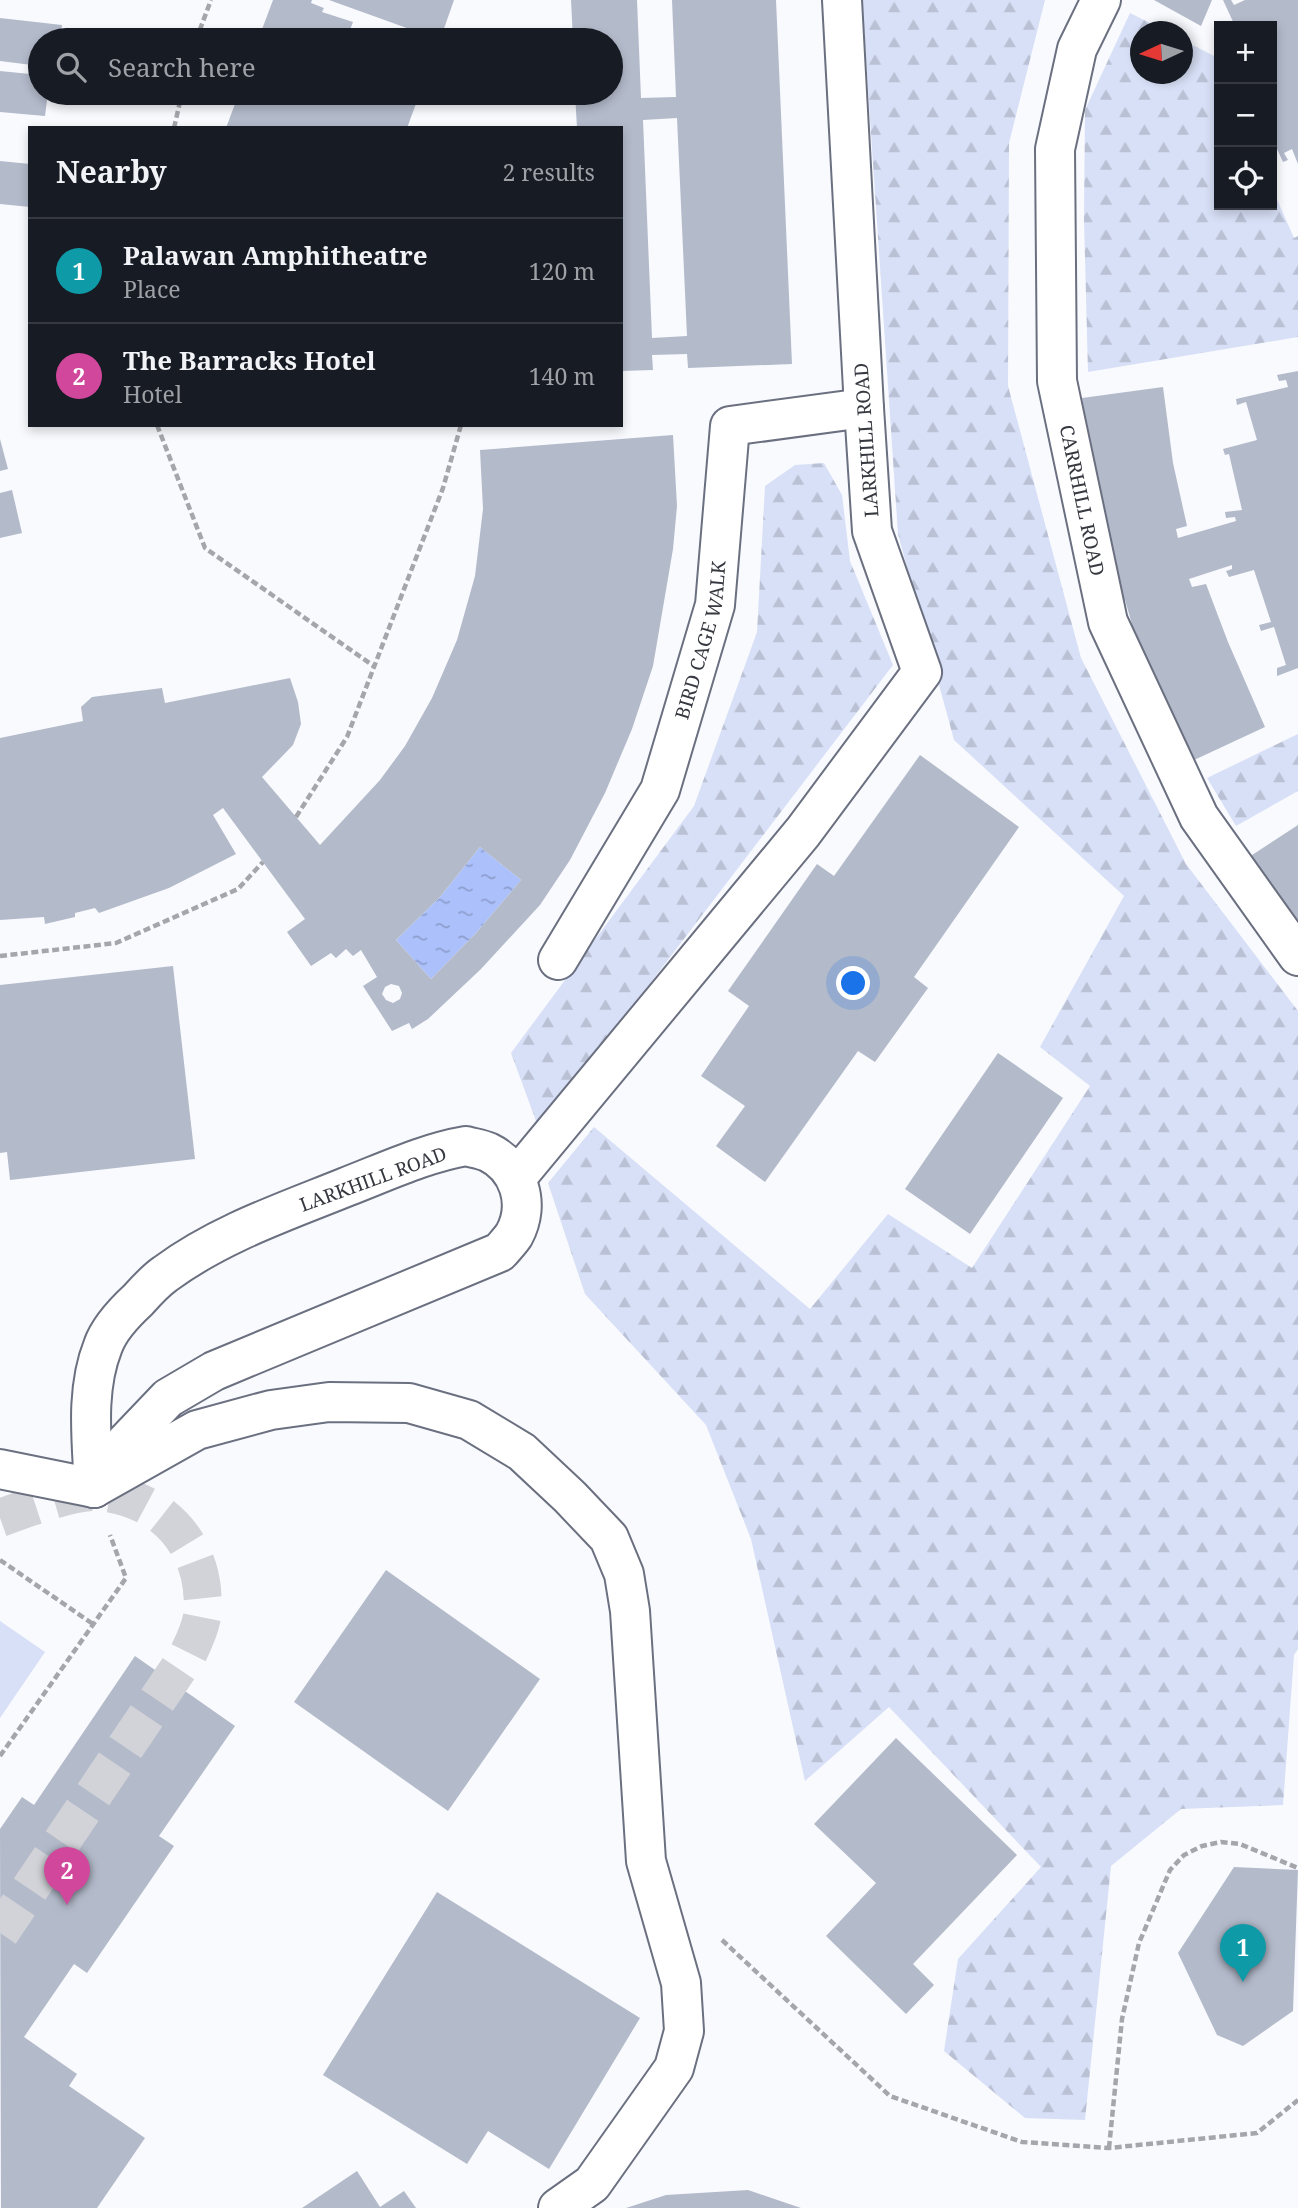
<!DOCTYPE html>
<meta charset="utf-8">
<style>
body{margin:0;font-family:"Noto Serif",serif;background:#20242c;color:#f1f3f6}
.controls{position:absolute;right:21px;top:21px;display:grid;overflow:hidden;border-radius:0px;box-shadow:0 4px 10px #0003}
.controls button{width:63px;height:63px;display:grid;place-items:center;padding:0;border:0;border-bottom:2px solid #363941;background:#171b24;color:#f1f3f6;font:35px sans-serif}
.compass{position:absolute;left:1130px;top:21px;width:63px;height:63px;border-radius:50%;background:#171b24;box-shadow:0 4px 10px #0003;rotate:266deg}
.you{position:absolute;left:854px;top:984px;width:24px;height:24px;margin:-18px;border:5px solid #fff;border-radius:50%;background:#1a73e8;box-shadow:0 0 0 10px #1a73e833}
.badge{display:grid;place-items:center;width:46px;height:46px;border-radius:50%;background:#aab289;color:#fff;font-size:23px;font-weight:700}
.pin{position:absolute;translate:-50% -58px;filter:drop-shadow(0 2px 4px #0008)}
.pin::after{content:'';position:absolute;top:37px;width:24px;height:21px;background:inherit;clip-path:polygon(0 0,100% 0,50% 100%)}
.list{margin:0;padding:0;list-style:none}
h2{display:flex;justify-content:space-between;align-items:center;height:91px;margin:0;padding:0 28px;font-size:30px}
h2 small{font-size:23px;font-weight:400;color:#9ea1a6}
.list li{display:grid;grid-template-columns:46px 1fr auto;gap:21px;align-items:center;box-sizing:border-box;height:105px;padding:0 28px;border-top:2px solid #363941}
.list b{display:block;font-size:26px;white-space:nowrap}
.list p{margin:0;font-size:23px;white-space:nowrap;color:#9ea1a6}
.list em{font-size:23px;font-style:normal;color:#9ea1a6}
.icon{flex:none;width:38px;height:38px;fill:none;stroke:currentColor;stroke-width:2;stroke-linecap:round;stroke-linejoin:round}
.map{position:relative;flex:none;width:1298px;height:2208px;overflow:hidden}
.search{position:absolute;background:#171b24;box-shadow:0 4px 10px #0003;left:28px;top:28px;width:595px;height:77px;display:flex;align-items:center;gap:18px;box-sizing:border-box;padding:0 24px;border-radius:38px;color:#9ea1a6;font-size:26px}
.panel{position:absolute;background:#171b24;box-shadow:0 4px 10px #0003;left:28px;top:126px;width:595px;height:301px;border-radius:0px}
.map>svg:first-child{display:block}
</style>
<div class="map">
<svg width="1298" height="2208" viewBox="0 0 1298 2208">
<defs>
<pattern id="forest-firs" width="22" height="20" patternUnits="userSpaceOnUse" patternTransform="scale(1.75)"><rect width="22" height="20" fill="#d8e0f7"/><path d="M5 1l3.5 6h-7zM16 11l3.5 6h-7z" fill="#bac1d5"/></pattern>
<pattern id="water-ripples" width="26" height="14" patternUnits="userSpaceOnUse" patternTransform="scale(1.75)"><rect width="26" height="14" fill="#acc1fc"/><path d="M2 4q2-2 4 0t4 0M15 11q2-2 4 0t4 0" fill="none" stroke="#8d9ecd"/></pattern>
</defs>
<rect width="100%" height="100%" fill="#f9fafe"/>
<!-- green -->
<path fill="#d8e0f7" d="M 0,1621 L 45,1652 L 0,1718 Z"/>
<!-- forest -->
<g fill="url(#forest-firs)">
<path d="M 862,0 L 1045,0 L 1009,143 L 1008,386 L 1081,658 L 1186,864 L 1298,1011 L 1298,1649 L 1294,1655 L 1283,1805 L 1181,1809 L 1111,1866 L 1085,2120 L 1025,2118 L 944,2051 L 958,1959 L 1041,1867 L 889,1707 L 805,1781 L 751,1539 L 706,1425 L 585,1294 L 548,1183 L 594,1127 L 810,1309 L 888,1214 L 972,1268 L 1090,1086 L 1040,1047 L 1124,896 L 954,740 L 898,534 Z"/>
<path d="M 1130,13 L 1166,31 L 1140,32 L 1140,74 L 1182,74 L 1183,40 L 1214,56 L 1219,69 L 1219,205 L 1272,205 L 1272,188 L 1294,238 L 1298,236 L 1298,337 L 1088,372 L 1084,219 L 1085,110 Z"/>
<path d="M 824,463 L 842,495 L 850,561 L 893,665 L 539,1129 L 511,1053 L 694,806 L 757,632 L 765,486 L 795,465 Z"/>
<path d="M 1298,734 L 1298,791 L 1236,826 L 1207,778 Z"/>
</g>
<!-- water -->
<path fill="url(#water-ripples)" d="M 480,847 L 521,880 L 476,933 L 431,979 L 396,940 L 440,897 Z"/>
<!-- building -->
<g fill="#b3baca" fill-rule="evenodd">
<path d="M 273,0 L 312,0 L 311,3 L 324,8 L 322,12 L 353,22 L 346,40 L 258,40 Z"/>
<path d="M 329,0 L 454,0 L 440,40 Z"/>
<path d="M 571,0 L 637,0 L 641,98 L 676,97 L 672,0 L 776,0 L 792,364 L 688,368 L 687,354 L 652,355 L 653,370 L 621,371 L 621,128 L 577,128 L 575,93 L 611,93 L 611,40 L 573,40 ZM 677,118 L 687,336 L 652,338 L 643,120 Z"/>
<path d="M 1154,0 L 1212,0 L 1201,26 Z"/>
<path d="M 1223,0 L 1231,0 L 1234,5 L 1245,0 L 1298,0 L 1298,164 L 1292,149 L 1284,153 L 1288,160 L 1283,162 L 1272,138 L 1272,26 L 1235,26 Z"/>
<path d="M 0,18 L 62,25 L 60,40 L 40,40 L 40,66 L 0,61 Z"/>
<path d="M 0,71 L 40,75 L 40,93 L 48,93 L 45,116 L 0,112 Z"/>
<path d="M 239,93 L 420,93 L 407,128 L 226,128 Z"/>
<path d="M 0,161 L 30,164 L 30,207 L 0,204 Z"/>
<path d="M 1298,371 L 1298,668 L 1277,676 L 1277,668 L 1286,665 L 1274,627 L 1261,631 L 1259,625 L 1271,622 L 1254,570 L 1229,577 L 1226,571 L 1232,569 L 1232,565 L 1189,579 L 1192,587 L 1206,584 L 1228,642 L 1265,727 L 1192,761 L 1140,652 L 1125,600 L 1112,604 L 1082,398 L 1163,387 L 1173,463 L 1187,526 L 1176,529 L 1178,538 L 1236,521 L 1235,517 L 1226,518 L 1225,512 L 1242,510 L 1229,454 L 1225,455 L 1223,449 L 1257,440 L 1246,402 L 1237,405 L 1236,399 L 1288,387 L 1286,380 L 1279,381 L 1277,375 Z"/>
<path d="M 673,435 L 677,506 L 673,549 L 653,666 L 632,729 L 605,793 L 570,860 L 540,905 L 481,969 L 428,1019 L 412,1029 L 409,1023 L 392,1031 L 363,986 L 377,977 L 361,950 L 353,956 L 346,949 L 336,958 L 331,953 L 311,966 L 287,932 L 305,919 L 223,808 L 213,815 L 236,854 L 169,888 L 99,913 L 95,908 L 75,913 L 75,917 L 45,924 L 44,917 L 0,920 L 0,738 L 83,721 L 81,707 L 92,697 L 162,688 L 165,703 L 290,678 L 298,702 L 301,724 L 293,745 L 262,777 L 320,845 L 380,780 L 405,746 L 432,698 L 457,640 L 475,576 L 483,509 L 480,450 ZM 480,847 L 521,880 L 476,933 L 431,979 L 396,940 L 440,897 ZM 391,984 L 399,986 L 402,993 L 400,999 L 393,1003 L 386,1000 L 382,994 L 385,987 Z"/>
<path d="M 0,439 L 8,469 L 0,471 Z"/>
<path d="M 12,490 L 22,533 L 0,538 L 0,493 Z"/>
<path d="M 920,755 L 1019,827 L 914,977 L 928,988 L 875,1062 L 858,1051 L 765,1182 L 716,1146 L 745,1106 L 701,1076 L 749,1006 L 728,991 L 817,864 L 834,876 Z"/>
<path d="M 1298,825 L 1298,923 L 1249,857 Z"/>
<path d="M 173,966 L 195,1159 L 10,1180 L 7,1152 L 0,1153 L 0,985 Z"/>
<path d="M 998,1053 L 1063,1098 L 970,1234 L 905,1189 Z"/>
<path d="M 386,1570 L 540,1679 L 448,1811 L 294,1702 Z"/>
<path d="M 135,1656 L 235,1726 L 159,1836 L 174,1846 L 87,1973 L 74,1964 L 24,2037 L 77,2074 L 69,2086 L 145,2138 L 97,2208 L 1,2208 L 0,1829 L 22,1797 L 34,1805 Z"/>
<path d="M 896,1738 L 1017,1855 L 913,1964 L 934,1985 L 906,2014 L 826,1936 L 876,1883 L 814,1824 Z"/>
<path d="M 1234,1867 L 1298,1870 L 1293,2011 L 1243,2046 L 1217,2035 L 1178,1953 Z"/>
<path d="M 437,1892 L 640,2018 L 549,2169 L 488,2131 L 467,2164 L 323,2075 Z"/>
<path d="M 357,2171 L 380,2207 L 404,2191 L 416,2208 L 302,2208 Z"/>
<path d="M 748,2190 L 801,2208 L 626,2208 L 666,2195 Z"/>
</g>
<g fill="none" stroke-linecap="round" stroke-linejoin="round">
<!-- minor-tunnel -->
<path stroke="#d2d3d8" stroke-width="38" stroke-dasharray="38 19" stroke-linecap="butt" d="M 0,1518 C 25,1509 72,1491 98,1492 C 153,1496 196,1534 202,1589 C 202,1596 204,1604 203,1611 C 201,1627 194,1642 187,1656 L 0,1933"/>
<defs>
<g id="minor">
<path id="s1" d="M 1101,0 L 1077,49 L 1055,149 L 1057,381 L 1108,622 L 1199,817 L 1298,956"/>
<path id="s2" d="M 558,960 L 660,790 L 715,605 L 730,426 L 864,408"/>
<path d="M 466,1146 C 473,1148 481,1149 488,1152 C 519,1167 531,1204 514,1235 C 510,1241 504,1247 500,1252 L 214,1371 L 168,1398 L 126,1442 L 94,1488 C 92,1442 85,1391 103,1346 C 109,1329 125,1312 138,1300 C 146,1291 155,1281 165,1274 C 219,1234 284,1212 346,1187 C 385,1172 425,1153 466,1146 Z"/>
<path d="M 516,1178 L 803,832 L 922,672 L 872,531 L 864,408 L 842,0"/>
<path d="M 0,1469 L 94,1488"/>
<path d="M 94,1488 L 197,1430 L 271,1410 L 329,1402 L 409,1403 L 469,1420 L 522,1452 L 570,1497 L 609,1538 L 624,1574 L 630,1611 L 646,1861 L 681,1983 L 684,2031 L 674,2068 L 592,2184 L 558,2208"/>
</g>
</defs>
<!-- minor casing -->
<use href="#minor" stroke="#6b7080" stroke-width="42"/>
<!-- path -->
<g stroke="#a5a6ab" stroke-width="4.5" stroke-dasharray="7 3.5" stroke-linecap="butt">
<path d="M 196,40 L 211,0"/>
<path d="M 174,128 L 182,93"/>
<path d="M 157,425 L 205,548 L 375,667"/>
<path d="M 296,817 L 347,737 L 443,488 L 461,425"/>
<path d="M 0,956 L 116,943 L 238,889 L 263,862"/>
<path d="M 0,1560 L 93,1624"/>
<path d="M 0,1756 L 126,1578 L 110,1535"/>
<path d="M 722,1940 L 890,2096 L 1022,2142 L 1109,2148 L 1257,2133 L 1298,2100"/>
<path d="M 1109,2148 L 1122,2019 L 1139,1943 L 1170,1870 L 1184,1855 L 1202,1846 L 1221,1842 L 1240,1844 L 1298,1868"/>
</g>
<!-- minor -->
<use href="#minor" stroke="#fff" stroke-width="38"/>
</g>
<g text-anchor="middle" stroke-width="5" stroke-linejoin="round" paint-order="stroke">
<!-- street labels -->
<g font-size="19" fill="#373940" stroke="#fff">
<text transform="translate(866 440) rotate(-94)" y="7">LARKHILL ROAD</text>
<text dy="7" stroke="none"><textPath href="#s1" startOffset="511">CARRHILL ROAD</textPath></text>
<text dy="7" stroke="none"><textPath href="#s2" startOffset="354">BIRD CAGE WALK</textPath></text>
<text transform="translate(373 1179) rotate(-20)" y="7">LARKHILL ROAD</text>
</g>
</g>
</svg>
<div class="controls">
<button>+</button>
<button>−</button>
<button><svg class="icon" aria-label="locate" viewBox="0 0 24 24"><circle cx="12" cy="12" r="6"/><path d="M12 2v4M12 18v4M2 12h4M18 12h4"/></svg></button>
</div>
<svg class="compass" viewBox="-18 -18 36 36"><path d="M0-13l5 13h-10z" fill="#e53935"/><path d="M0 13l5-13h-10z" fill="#9ea1a6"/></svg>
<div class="you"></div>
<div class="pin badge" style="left:1243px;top:1982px;background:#0f9aa8">1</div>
<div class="pin badge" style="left:67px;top:1905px;background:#d1479c">2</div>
<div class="search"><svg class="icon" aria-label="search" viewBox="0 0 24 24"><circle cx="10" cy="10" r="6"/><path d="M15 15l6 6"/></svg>Search here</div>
<section class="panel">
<h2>Nearby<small>2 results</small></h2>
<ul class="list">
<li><span class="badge" style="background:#0f9aa8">1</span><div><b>Palawan Amphitheatre</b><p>Place</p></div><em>120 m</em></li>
<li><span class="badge" style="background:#d1479c">2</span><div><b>The Barracks Hotel</b><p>Hotel</p></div><em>140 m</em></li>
</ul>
</section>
</div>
